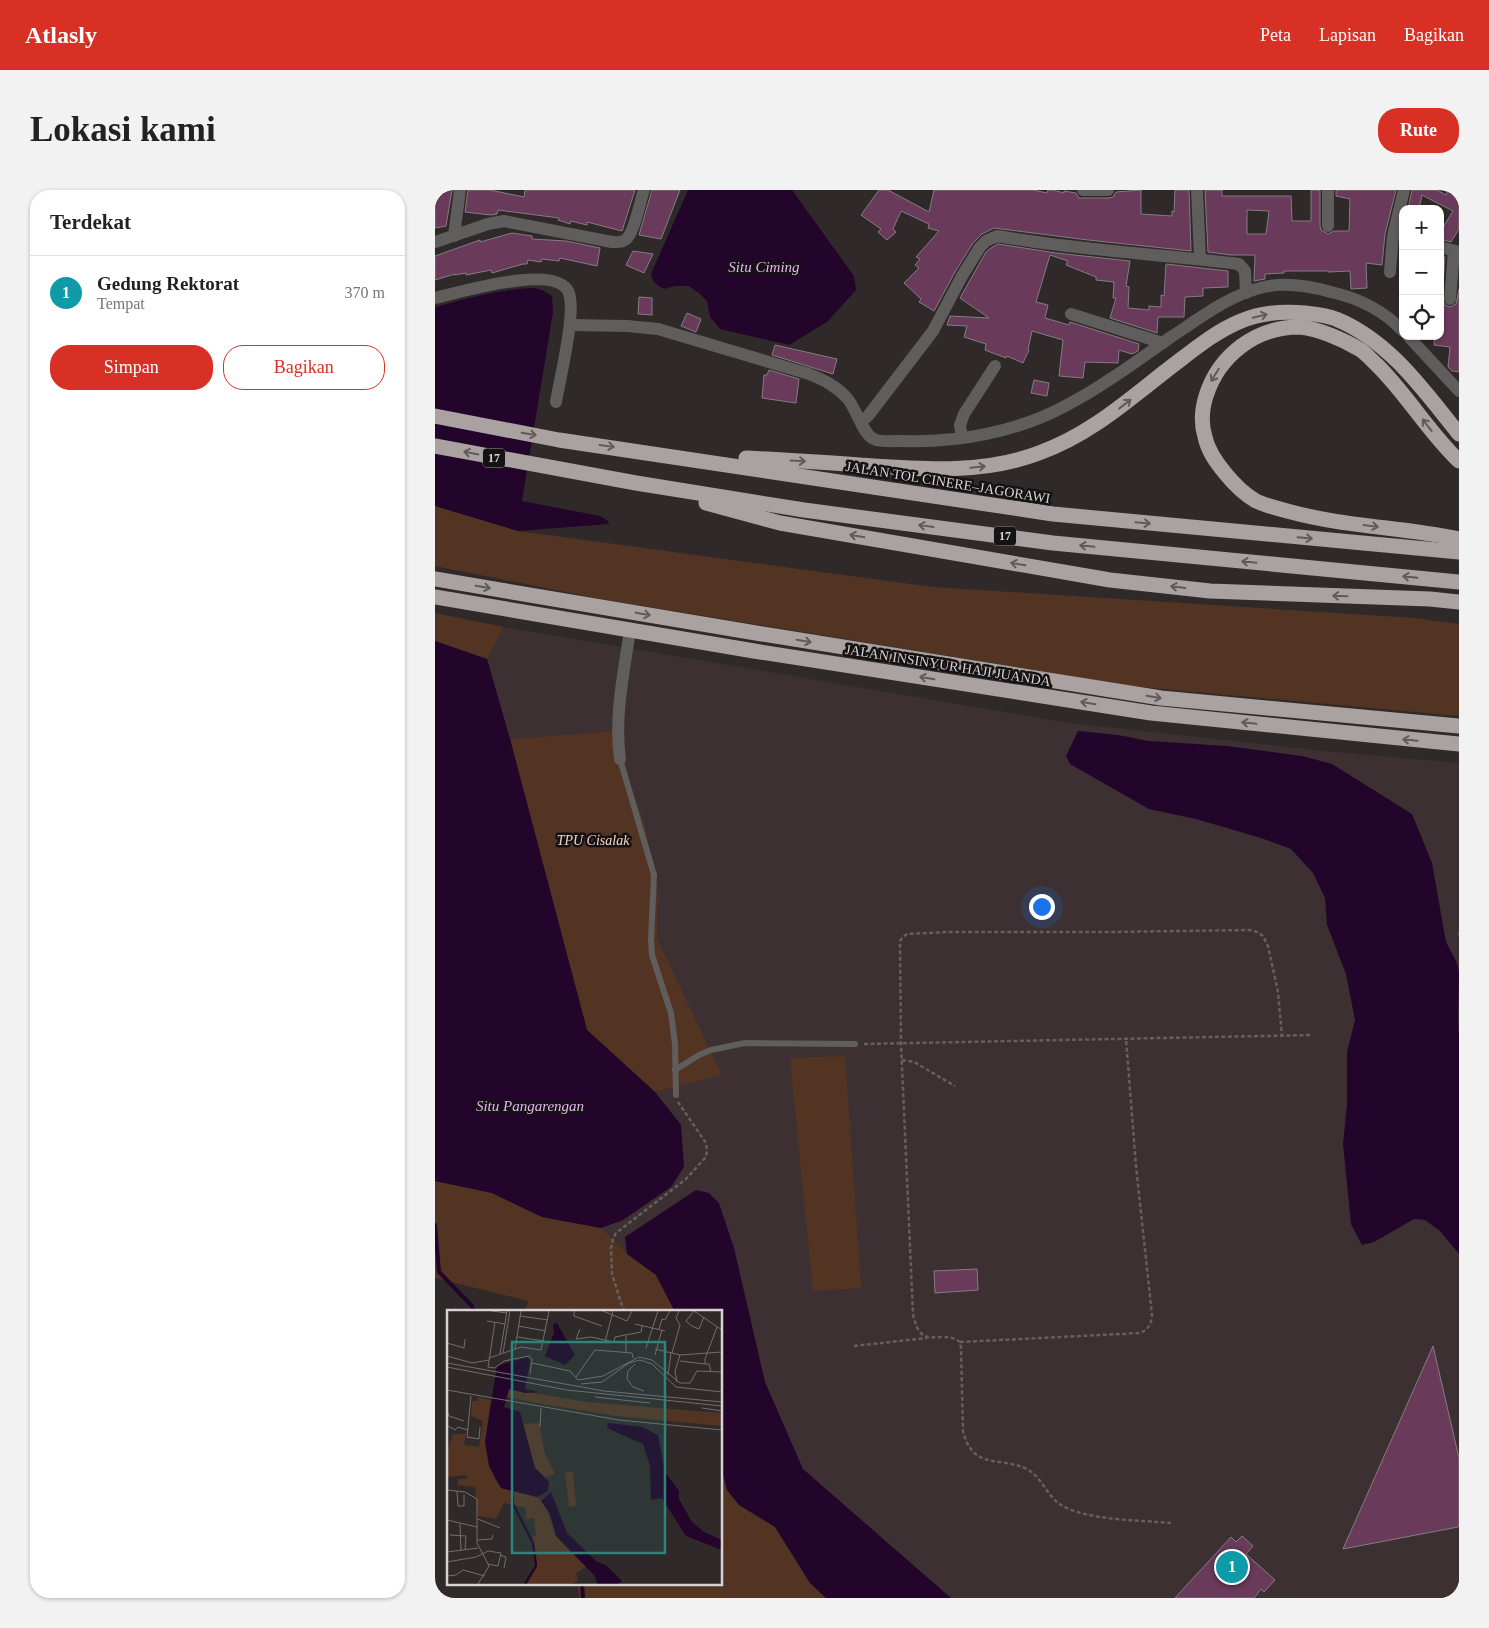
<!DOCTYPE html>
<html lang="id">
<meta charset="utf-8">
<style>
body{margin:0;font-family:Georgia,serif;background:#f2f2f2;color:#222}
.controls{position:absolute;right:15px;top:15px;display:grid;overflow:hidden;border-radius:10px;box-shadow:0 1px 4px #0004}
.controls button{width:45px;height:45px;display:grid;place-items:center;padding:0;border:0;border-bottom:1px solid #e0e0e0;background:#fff;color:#222;font:25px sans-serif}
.you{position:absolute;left:606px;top:716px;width:18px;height:18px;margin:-12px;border:4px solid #fff;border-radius:50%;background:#1a73e8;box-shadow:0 0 0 8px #1a73e833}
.badge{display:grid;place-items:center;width:32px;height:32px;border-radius:50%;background:#d93025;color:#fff;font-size:16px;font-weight:700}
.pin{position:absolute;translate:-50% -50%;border:2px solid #fff;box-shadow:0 1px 5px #0006}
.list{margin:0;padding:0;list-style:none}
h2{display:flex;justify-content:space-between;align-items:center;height:65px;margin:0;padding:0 20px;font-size:21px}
h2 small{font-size:16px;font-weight:400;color:#767676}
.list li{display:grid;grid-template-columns:32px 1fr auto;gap:15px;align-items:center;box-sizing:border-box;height:75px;padding:0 20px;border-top:1px solid #e0e0e0}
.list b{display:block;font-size:19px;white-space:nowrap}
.list p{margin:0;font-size:16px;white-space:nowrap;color:#767676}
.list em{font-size:16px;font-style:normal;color:#767676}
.actions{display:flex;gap:10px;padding:15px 20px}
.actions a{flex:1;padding:11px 0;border:1px solid #d93025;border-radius:20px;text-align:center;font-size:18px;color:#d93025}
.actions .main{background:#d93025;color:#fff}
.icon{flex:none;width:28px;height:28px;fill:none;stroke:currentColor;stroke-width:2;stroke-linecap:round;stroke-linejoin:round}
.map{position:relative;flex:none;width:1024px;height:1408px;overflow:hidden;border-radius:20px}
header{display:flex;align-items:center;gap:30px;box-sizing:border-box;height:70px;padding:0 25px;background:#d93025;color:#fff}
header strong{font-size:24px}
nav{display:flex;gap:28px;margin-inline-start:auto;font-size:18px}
.intro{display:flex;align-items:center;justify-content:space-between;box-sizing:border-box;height:120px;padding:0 30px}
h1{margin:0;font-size:35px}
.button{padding:12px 22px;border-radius:20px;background:#d93025;color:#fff;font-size:18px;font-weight:700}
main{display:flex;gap:30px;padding:0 30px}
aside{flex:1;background:#fff;border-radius:20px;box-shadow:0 1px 4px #0004}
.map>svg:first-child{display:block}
</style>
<header>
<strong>Atlasly</strong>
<nav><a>Peta</a><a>Lapisan</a><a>Bagikan</a></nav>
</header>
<div class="intro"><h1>Lokasi kami</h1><a class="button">Rute</a></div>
<main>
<aside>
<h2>Terdekat<small></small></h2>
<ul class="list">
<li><span class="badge" style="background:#0f9aa8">1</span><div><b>Gedung Rektorat</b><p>Tempat</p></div><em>370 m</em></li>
</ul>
<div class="actions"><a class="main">Simpan</a><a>Bagikan</a></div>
</aside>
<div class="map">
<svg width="1024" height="1408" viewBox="0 0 1024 1408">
<rect width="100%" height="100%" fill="#2f292a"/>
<!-- built -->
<path fill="#3d3033" d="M 69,437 L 634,533 L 889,561 L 1024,573 L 1024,1408 L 144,1408 L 143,1394 L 286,1394 L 286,1122 L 90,1122 L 93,1111 L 57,1003 L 107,1027 L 166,1038 L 246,935 L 220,902 L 286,884 L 222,748 L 223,704 L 210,635 L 186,568 L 181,541 L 75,549 L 52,469 Z"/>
<!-- green -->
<g fill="#533423">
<path d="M 0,316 L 83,341 L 498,397 L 979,428 L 1024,434 L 1024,526 L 695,496 L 161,408 L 0,376 Z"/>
<path d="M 0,423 L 69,437 L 52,469 L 0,451 Z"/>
<path d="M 181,541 L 186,568 L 210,635 L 223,704 L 222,748 L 287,885 L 220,902 L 152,840 L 75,549 Z"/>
<path d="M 410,866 L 426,1098 L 378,1101 L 355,868 Z"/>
<path d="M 0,991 L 57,1003 L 107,1027 L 166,1038 L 192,1064 L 221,1085 L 240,1122 L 90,1122 L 93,1111 L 0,1088 Z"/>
<path d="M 286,1277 L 292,1300 L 304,1315 L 340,1337 L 375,1393 L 391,1408 L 144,1408 L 143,1394 L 286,1394 Z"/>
</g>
<!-- water -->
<g fill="#23042a">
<path d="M 253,0 L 357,0 L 419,86 L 421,100 L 392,132 L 354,155 L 285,139 L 275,127 L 272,111 L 265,104 L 254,96 L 240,96 L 229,99 C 222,95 218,93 216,84 Z"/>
<path d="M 99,98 L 107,100 L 117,106 L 118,122 L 87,311 L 165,326 L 173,331 L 174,334 L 83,341 L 0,316 L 0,117 C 33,108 65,99 99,98 Z"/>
<path d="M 0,451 L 52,469 L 75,549 L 152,840 L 220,902 L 246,935 L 249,977 L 236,997 L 188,1030 L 166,1038 L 107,1027 L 57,1003 L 0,991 Z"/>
<path d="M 643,541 L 683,545 L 714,551 L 792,556 L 867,566 L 897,574 L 977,624 L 997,673 L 1011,752 L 1022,773 L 1024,782 L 1023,832 L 1024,846 L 1024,1064 L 1005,1041 L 990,1030 L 979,1029 L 939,1052 L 927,1055 L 916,1034 L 908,954 L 912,914 L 912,862 L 920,830 L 911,784 L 892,735 L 890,708 L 878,683 L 856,659 L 826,648 L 761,629 L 714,619 L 635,574 L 631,566 Z"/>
<path d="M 261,1000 L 274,1003 L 284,1013 L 299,1058 L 330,1192 L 368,1279 L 516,1408 L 391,1408 L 375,1393 L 340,1337 L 304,1315 L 292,1300 L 286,1277 L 286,1122 L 240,1122 L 221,1085 L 192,1064 L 190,1047 Z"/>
</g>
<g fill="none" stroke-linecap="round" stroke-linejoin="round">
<!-- stream -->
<g stroke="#23042a" stroke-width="4">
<path d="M 0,1035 L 4,1082 L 37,1116 L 39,1122"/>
<path d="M 147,1394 L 148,1408"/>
</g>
</g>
<!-- building -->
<g fill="#693a59" stroke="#847d81" fill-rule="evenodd">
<path d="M 0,0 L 17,0 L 11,36 L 0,38 Z"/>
<path d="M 33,0 L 55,0 L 89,7 L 90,0 L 200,0 L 187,41 L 152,32 L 152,35 L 136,31 L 135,34 L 123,30 L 124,28 L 63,20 L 62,24 L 56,25 L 30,22 Z"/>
<path d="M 217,0 L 245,0 L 226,49 L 204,45 Z"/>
<path d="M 444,0 L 453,0 L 494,22 L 499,0 L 598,0 L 612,3 L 613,0 L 618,0 L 629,3 L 629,1 L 641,3 L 644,8 L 673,8 L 678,7 L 681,2 L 706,0 L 706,24 L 737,26 L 737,21 L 739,22 L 740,0 L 754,0 L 756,61 L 653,50 L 559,38 L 547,44 L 538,53 L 520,82 L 499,121 L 484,112 L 486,109 L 469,93 L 484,78 L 480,75 L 485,69 L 481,67 L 504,41 L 493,38 L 494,34 L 466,21 L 458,39 L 461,42 L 452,50 L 443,42 L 446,39 L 426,25 Z"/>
<path d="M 770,0 L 787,0 L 787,6 L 856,6 L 857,31 L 876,31 L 876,0 L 885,0 L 885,36 L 886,40 L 893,44 L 899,41 L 914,41 L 915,9 L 901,6 L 901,0 L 961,0 L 950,44 L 947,75 L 931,73 L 932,98 L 916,99 L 915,81 L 893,82 L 893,81 L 849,81 L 849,83 L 830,84 L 830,89 L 819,91 L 820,65 L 796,65 L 773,62 ZM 812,20 L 834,21 L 831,44 L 812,44 Z"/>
<path d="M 977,0 L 1002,0 L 1011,5 L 1013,0 L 1024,0 L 1024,39 L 1016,52 L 1005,49 L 1005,42 L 1018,21 L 987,5 L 984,19 L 973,19 Z"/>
<path d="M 77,43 L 97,46 L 97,49 L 131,51 L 165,58 L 162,76 L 125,68 L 124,71 L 107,69 L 106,72 L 93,70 L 92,74 L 88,74 L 57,83 L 56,80 L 31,85 L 31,83 L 20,85 L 20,84 L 0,90 L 0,66 L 45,50 L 45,52 Z"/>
<path d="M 563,54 L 621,63 L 695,71 L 691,96 L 694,97 L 693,118 L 714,120 L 714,116 L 726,117 L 726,105 L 729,106 L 731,74 L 793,81 L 793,97 L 768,98 L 768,106 L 750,107 L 749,127 L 723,127 L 722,143 L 675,128 L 681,108 L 678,108 L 679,92 L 661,90 L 661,87 L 631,75 L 633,71 L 615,65 L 601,112 L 613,115 L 610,128 L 634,135 L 635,132 L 704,154 L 703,161 L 697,164 L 684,160 L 683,173 L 650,172 L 648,188 L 624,186 L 628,150 L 597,141 L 593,159 L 594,160 L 588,173 L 572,166 L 571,168 L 550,160 L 551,154 L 529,147 L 532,136 L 512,135 L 515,126 L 554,128 L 525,108 L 551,62 L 556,58 Z"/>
<path d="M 198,61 L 218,64 L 209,83 L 191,75 Z"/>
<path d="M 1005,65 L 1010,67 L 1007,108 L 1010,115 L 1015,117 L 1021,114 L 1024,99 L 1024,182 L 1017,181 L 1013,177 L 1015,157 L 999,155 L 1000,146 L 1005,146 Z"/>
<path d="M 204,107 L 217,108 L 217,125 L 203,124 Z"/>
<path d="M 252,123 L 266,129 L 261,142 L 246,136 Z"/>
<path d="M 340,155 L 402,169 L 398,184 L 337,165 Z"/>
<path d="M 334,180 L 364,189 L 361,213 L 327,208 L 329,185 L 332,185 Z"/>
<path d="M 599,190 L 614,193 L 612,206 L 596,203 Z"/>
<path d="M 542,1079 L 543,1100 L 500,1103 L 499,1081 Z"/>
<path d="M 998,1156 L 1024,1268 L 1024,1334 L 1023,1337 L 908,1359 Z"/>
<path d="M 807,1346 L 818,1356 L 811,1364 L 840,1390 L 829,1402 L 826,1399 L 819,1408 L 740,1408 L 796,1347 L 801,1352 Z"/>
</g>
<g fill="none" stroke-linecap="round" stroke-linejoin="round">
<!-- path -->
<g stroke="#645f60" stroke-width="2.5" stroke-dasharray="4 2.5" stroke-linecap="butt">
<path d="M 1023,744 L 1024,744"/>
<path d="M 429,854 L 876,845"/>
<path d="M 467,870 L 479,872 L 520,896"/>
<path d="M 189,1122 L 177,1084 L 176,1058 L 178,1049 L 181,1043 L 251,989 L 271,967 L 272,960 L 271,953 L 243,912"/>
<path d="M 525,1152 L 705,1143 C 714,1139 716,1135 717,1125 L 701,976 L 691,849"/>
<path d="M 419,1156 L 492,1148"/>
<path d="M 736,1333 C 706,1330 648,1331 623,1313 C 611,1303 606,1287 592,1279 C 565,1266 538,1281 528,1241 L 526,1158 L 525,1152 C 505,1137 486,1164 478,1124 L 466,854 L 465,751 L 468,747 L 472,744 L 513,742 L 674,742 L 815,740 L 822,742 L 828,746 L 833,756 L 843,802 L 847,846"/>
</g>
<!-- lane -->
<g stroke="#605d5d" stroke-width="6">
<path d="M 185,569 L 219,685 L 216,750 L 217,765 L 236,823 L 240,854 L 241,905"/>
<path d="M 240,880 L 264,865 L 276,860 L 310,853 L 420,854"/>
</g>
<!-- street -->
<g stroke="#605d5d" stroke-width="12">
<path d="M 648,0 L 673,0"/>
<path d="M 762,0 L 765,69"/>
<path d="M 893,36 L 893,0"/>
<path d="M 19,46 L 25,0"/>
<path d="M 0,52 L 53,34 L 69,31 L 177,52 C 181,52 186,53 190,50 C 199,45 205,11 209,0"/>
<path d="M 1005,57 L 1024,62"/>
<path d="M 955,82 L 958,46 L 969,0"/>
<path d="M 0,108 C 23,103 123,72 134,103 C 141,124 125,188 121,212"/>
<path d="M 1015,109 L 1019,61"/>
<path d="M 636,124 L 728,153"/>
<path d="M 135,135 L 192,136 L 223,139 L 374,184 C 389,190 401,196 412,208 C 422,219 428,247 441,250 C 449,252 459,251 467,251 C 522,253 583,242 632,215 C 668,196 702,171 736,147 C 765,128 794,105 829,97 C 851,92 874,96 896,102 C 923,108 948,120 968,141"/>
<path d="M 973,146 L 1024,201"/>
<path d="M 426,232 L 433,226 L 498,141 L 527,86 L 545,57 L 551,51 L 562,46 C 642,60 723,64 804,74 L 810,81 L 811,103"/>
<path d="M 527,248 L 525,235 L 529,224 L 560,176"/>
<path d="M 185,569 C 179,526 189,482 195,440"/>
</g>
<!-- highway -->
<g stroke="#aaa2a1" stroke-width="15">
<path d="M 0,226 L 124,250 L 618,324 L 1024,362"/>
<path d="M 0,256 L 201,293 L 369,320 L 618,353 L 1024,392"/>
<path d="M 311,268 C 349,270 386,272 424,275 C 484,279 546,285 604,263 C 654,245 691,212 732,180 C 756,162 779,142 806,131 C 825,123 849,121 870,123 C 880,124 892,125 901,129 C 955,151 989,201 1024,244"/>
<path d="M 1024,271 C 993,242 972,204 941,174 C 935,169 930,162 924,159 C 909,150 882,138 864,137 C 821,137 784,165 771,206 C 767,219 766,234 770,247 C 773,261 781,272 790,283 C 798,293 809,304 821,311 C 832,316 844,319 856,322 C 911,337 969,337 1024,349"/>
<path d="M 271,313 L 345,333 L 675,390 L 775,401 L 995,409 L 1024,412"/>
<path d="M 0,389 L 321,443 L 726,508 L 1024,536"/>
<path d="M 0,407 L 319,461 L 716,523 L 1024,554"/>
</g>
</g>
<!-- one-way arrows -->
<defs><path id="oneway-shaft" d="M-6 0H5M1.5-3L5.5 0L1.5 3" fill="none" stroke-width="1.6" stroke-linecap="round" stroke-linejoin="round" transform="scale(1.25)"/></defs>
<g stroke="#605a5a">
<use href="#oneway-shaft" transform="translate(825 126) rotate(-14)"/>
<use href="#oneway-shaft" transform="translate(780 185) rotate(121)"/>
<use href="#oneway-shaft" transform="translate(690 214) rotate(-38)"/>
<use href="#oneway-shaft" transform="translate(992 235) rotate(-128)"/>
<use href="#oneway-shaft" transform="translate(94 244) rotate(10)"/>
<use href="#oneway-shaft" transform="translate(172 256) rotate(8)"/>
<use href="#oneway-shaft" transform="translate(36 263) rotate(-169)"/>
<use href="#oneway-shaft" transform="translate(363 271) rotate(3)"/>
<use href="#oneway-shaft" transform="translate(543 277) rotate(-6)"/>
<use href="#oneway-shaft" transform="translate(708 333) rotate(5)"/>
<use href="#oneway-shaft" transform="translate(491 336) rotate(-172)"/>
<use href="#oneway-shaft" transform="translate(936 336) rotate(8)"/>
<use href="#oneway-shaft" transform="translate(422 346) rotate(-170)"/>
<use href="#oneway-shaft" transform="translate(870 348) rotate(5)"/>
<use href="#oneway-shaft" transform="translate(652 356) rotate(-174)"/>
<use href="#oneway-shaft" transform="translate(814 372) rotate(-174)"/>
<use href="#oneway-shaft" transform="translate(583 374) rotate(-170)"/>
<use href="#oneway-shaft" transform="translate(975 387) rotate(-174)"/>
<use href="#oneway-shaft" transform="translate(48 397) rotate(10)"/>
<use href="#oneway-shaft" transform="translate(743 397) rotate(-173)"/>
<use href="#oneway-shaft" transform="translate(905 406) rotate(-178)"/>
<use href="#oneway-shaft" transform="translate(208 424) rotate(10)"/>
<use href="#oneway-shaft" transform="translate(369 451) rotate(9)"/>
<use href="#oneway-shaft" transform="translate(492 488) rotate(-171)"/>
<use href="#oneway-shaft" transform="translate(719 507) rotate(9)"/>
<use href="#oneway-shaft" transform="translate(653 513) rotate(-171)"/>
<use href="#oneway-shaft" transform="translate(814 533) rotate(-174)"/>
<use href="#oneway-shaft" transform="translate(975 550) rotate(-174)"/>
</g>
<g text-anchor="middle" stroke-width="5" stroke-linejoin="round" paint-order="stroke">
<!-- shield labels -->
<g fill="#151213" stroke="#9d999a" stroke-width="1">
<rect x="48" y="258.5" width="22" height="19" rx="4"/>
<rect x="559" y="336.5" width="22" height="19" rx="4"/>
</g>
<g font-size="12" font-weight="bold" fill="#d7d3d4">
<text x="59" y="272">17</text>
<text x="570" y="350">17</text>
</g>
<!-- street labels -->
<g font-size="14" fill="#d7d3d4" stroke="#151213">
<text transform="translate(513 292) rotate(9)" y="5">JALAN TOL CINERE–JAGORAWI</text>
<text transform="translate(513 475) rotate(9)" y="5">JALAN INSINYUR HAJI JUANDA</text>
</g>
<!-- park labels -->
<g font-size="14" font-style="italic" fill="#f5d5c3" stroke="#151213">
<text x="158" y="655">TPU Cisalak</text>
</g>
<!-- water labels -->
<g font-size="15" font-style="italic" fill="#e8b2f6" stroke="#151213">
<text x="329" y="82">Situ Ciming</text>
<text x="95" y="921">Situ Pangarengan</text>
</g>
</g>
<!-- overview -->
<g transform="translate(12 1120)">
<rect width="275" height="275" fill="#2f292a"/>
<path d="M 62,79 L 140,92 L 275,103 L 275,116 L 169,106 L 89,93 L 60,87 ZM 31,87 L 44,90 L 38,132 L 47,168 L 54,178 L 90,187 L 98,194 L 109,226 L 139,257 L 129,263 L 131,270 L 125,274 L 80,274 L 87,255 L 85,227 L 89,226 L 87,208 L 79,209 L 79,198 L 57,193 L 49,209 L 31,206 L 28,177 L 11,175 L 11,169 L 19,169 L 20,165 L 0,167 L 0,141 L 6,124 L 19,124 L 17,135 L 32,137 L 36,111 L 24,106 L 25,91 L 31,91 ZM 92,113 L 98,144 L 108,164 L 98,167 L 88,158 L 76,114 ZM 118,162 L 126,162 L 129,196 L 122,197 Z" fill="#533423"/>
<path d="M 110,13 L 128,45 L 118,55 L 98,46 L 107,23 L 106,14 ZM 80,47 L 83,51 L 78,79 L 91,82 L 78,83 L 62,79 L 57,97 L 73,102 L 88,158 L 102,172 L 101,181 L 90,187 L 54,178 L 42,156 L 38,132 L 50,56 ZM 161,113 L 195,117 L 211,125 L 218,162 L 232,181 L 232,189 L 245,212 L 257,222 L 275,230 L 275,240 L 239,226 L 215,188 L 204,190 L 203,156 L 196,134 L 160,118 ZM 104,182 L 120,223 L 149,251 L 160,256 L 175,271 L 171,274 L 150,274 L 148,266 L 109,226 L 103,204 L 94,191 Z" fill="#23042a"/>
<path fill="none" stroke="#23042a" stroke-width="2.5" d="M 65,180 L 66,194 L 86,233 L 89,256 L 78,274"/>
<path fill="none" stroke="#726d6e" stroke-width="1" d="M 45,1 L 60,3M 127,1 L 127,6 L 155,16M 156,1 L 180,11 L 185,1M 247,1 L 239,11 L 245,16 L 252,19 L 257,7M 247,1 L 275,20M 73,6 L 101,10M 40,11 L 58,14M 48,12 L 41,57 L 48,58 L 57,51 L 82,46 L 85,49 L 83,64M 188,14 L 218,21M 71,16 L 99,21M 133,19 L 129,29 L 144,27 L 167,32 L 168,27 L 194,22 L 195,16M 212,19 L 215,9 L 218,10 L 223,1M 179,26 L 179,43M 70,27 L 97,31M 158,32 L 166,1M 0,33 L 17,38 L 18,29M 199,38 L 211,1M 68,39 L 74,1M 208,39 L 233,45 L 275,42M 56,43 L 63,1M 225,43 L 233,15 L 229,8 L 232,1M 53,44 L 60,1M 208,45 L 215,20M 0,46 L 25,53 L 42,50M 42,48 L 74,37 L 94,40 L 102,1M 233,51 L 258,54M 0,53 L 157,81 L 275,92M 85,53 L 123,61 L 131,70 L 156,66 L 192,47 L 205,50 L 233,73 L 243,73 L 250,61 L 275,62M 188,54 L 181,61 L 180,69 L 186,77 L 197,81M 0,57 L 120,80 L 275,96M 264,62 L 262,54 L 258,54 L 258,49 L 270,17M 221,65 L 224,43M 129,67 L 148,40 L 185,43 L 186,48M 230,72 L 228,61 L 233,45M 134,74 L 155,72 L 182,53 L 193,50 L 205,54 L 229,77 L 275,82M 0,80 L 172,110 L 275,120M 24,86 L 20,127 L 32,129 L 33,117M 148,87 L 203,93M 255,98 L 275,101M 0,100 L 2,106 L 17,111M 1,116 L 8,120 L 11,117 L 21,120M 93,117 L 94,98M 0,180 L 18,182 L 30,189 L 30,233 L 42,256 L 31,274M 10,181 L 11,196 L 17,196 L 17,185M 31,209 L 53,218M 0,210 L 30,217M 13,214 L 14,241M 3,225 L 19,226 L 18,240M 30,230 L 45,229 L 46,225M 0,242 L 31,238M 53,245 L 59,247 L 57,258M 0,252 L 29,247 L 41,241 L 54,243 L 51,256 L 41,254M 0,266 L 9,265 L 16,260 L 38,266"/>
<path fill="#2d847d" fill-opacity="0.15" stroke="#2d847d" stroke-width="2.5" d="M 65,32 L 218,32 L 218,243 L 65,243 Z"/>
<rect width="275" height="275" fill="none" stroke="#d7d3d4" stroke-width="2.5"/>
</g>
</svg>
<div class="controls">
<button>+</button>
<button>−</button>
<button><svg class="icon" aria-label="locate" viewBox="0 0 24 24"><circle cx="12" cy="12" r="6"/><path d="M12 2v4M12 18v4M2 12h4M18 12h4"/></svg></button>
</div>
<div class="you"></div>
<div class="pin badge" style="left:797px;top:1377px;background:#0f9aa8">1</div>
</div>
</main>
